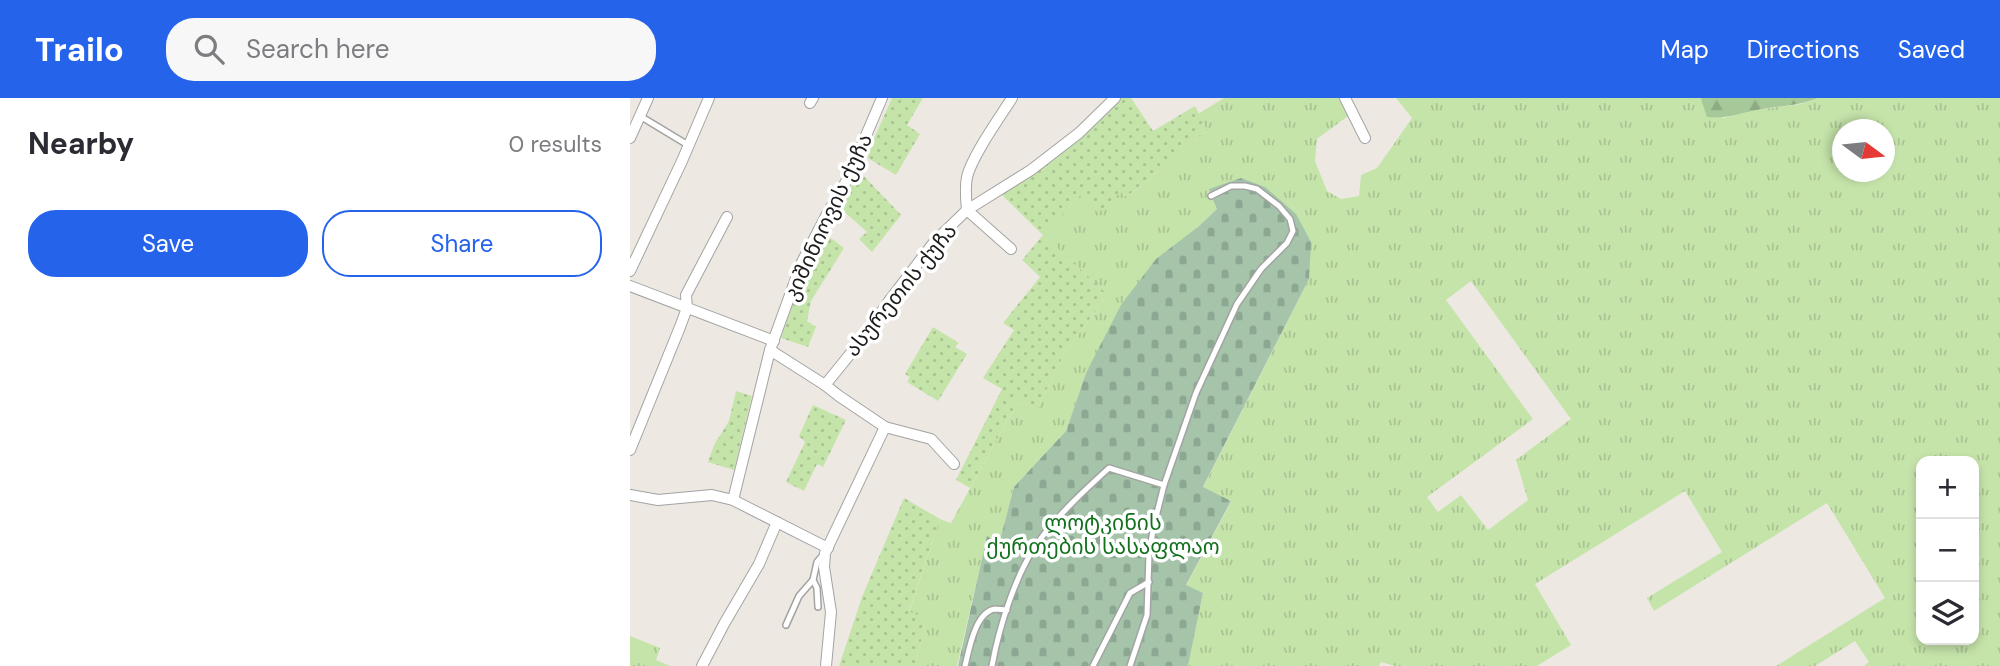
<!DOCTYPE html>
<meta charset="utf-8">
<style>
body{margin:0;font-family:"DM Sans","Noto Sans Georgian",sans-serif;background:#f7f7f7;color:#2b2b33}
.controls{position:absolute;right:21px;bottom:21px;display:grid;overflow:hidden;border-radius:14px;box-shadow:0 4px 10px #0003}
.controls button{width:63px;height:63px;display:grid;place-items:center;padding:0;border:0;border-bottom:2px solid #e1e1e2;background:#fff;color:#2b2b33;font:35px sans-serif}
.compass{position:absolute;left:1202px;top:21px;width:63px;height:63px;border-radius:50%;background:#fff;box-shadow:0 4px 10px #0003;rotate:105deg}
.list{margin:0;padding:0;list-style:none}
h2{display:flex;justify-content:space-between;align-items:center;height:91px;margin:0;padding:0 28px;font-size:30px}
h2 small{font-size:23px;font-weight:400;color:#7c7c81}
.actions{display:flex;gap:14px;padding:21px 28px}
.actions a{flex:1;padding:16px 0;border:2px solid #2563eb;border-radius:28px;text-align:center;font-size:24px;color:#2563eb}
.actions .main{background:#2563eb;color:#fff}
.icon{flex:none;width:38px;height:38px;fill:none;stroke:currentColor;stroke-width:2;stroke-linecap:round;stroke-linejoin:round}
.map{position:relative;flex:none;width:1370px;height:568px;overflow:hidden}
header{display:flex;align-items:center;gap:42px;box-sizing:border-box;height:98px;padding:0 35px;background:#2563eb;color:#fff}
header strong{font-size:33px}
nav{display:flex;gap:38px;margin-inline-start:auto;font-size:24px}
.search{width:490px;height:63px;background:#f7f7f7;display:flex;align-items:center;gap:18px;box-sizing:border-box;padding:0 24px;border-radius:28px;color:#7c7c81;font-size:26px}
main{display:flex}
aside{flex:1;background:#fff}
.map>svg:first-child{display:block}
</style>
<header>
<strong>Trailo</strong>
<div class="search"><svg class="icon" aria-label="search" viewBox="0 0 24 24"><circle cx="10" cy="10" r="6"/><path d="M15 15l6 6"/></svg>Search here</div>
<nav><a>Map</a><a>Directions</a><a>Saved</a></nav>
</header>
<main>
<aside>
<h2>Nearby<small>0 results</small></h2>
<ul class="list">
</ul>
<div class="actions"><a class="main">Save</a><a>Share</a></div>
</aside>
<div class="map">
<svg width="1370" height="568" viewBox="0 0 1370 568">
<defs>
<pattern id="grass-tufts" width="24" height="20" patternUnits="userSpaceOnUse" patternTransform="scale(1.75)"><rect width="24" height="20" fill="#c5e4aa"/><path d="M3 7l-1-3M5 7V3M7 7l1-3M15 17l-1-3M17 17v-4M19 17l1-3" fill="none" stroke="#a9c392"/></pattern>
<pattern id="forest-firs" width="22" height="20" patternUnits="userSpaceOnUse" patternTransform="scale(1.75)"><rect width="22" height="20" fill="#a6c999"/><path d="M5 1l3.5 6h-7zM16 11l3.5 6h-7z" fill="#8eac83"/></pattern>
<pattern id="cemetery-stones" width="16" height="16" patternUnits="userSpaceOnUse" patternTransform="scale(1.75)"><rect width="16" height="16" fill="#a5c4aa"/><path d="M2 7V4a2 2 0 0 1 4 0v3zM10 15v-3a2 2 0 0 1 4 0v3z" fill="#8da892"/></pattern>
<pattern id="garden-dots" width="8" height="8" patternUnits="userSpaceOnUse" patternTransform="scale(1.75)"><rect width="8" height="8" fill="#c5e4aa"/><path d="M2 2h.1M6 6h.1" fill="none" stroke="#a9c392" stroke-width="1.8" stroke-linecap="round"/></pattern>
</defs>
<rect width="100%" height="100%" fill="#ede9e2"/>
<!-- grass -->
<g fill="url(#grass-tufts)" fill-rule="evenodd">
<path d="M 594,0 L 709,0 L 718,18 L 687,41 L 685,63 L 697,93 L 711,101 L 729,98 L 731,77 L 747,70 L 782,20 L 766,0 L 1072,0 L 1071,1 L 1093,20 L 1127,12 L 1171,6 L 1188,0 L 1370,0 L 1370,568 L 1234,568 L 1239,564 L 1225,543 L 1185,568 L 1146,568 L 1255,500 L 1197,405 L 1024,513 L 1017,500 L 1092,454 L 1055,393 L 905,486 L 941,547 L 907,568 L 765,568 L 751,564 L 749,568 L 558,568 L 573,495 L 556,488 L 601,404 L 573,390 L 679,181 L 587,111 L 568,129 L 456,275 L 436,333 L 384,389 L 369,447 L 357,439 L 327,568 L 285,568 L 296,522 L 279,514 L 310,421 L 321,425 L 388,303 L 407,311 L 432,260 L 477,196 L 413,137 L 450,97 L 491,94 L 496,98 L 512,88 L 577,32 L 568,16 ZM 1212,32 L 1254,32 L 1254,74 L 1212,74 ZM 841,183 L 941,321 L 886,362 L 898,402 L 858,432 L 831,397 L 808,414 L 797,399 L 903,321 L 816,202 ZM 1291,363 L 1344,363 L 1344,542 L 1291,542 Z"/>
<path d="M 0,538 L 30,550 L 26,562 L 40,568 L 0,568 Z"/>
</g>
<!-- forest -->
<path fill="url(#forest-firs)" d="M 1072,0 L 1188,0 C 1168,8 1148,8 1127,12 C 1108,16 1096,21 1077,19 L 1071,1 Z"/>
<!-- cemetery -->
<path fill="url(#cemetery-stones)" d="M 611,80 L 635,89 L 666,116 L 681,144 L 679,181 L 573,389 L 601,403 L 556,487 L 573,495 L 558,568 L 328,568 L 357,438 L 369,446 L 384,389 L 436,333 L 456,275 L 491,207 L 526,161 L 568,129 L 587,111 L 579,91 Z"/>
<!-- garden -->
<g fill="url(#garden-dots)">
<path d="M 262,0 L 293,0 L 277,27 L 290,36 L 266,77 L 236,59 Z"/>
<path d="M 489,0 L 501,0 L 523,33 L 565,8 L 577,32 L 512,88 L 496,98 L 491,94 L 468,115 L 450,97 L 414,137 L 477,196 L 432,260 L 407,311 L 388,303 L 340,390 L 326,382 L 372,291 L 353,280 L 384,232 L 373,225 L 410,179 L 392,162 L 413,137 L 371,96 Z"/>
<path d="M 229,73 L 271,117 L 242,154 L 229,141 L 237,134 L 210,110 Z"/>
<path d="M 197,137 L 214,150 L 181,203 L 177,223 L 186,229 L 178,249 L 151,240 C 163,205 175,167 197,137 Z"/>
<path d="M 303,229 L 329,245 L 325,249 L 337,256 L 308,303 L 277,284 L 280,279 L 275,276 Z"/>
<path d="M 106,293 L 122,298 L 104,372 L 78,364 L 84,347 L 99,323 Z"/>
<path d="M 183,307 L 216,322 L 193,369 L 187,366 L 174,393 L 156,384 L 175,344 L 169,338 Z"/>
<path d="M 274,400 L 310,421 L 279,513 L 296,522 L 285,568 L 209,568 L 232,499 Z"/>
</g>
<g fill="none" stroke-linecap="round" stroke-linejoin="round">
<defs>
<g id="lane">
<path d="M 10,18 L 58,47"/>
<path d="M 183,482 L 187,490 L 188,509"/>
<path d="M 156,527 L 169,498 L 183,482 L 187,464 L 193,457"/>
<path d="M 335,568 C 339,552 345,514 365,511 C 366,511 376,512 377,512"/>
<path d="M 362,568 C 369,529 387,470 412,439 C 432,413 456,391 479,370 L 534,387"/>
<path d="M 463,568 L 500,495 L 519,484"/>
<path d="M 500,568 L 517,517 L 519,456 L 524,427 L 534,387 L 566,295 L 607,206 L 631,171 L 657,145 L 663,133 L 660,121 L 649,108 L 627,91 L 615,88 L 601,88 L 581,98"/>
</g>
<g id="street">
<path d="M 715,0 L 735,40"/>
<path d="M 180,5 L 183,0"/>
<path d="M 0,40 L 18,0"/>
<path d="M 381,151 L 337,112 C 336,102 335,89 337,79 C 342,58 370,19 382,0"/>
<path d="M 0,173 L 52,63 L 79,0"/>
<path d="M 0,188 L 144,243"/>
<path d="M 140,252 L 195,287 L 209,298 L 255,329 L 301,341 L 324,366"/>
<path d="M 195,287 L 238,234 L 259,203 L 305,143 L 337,112 L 401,72 L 449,35 L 485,0"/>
<path d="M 0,352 L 50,229 L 57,210 L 56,197 L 97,119"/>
<path d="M 0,397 L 28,402 L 82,397 L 103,402 L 198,450"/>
<path d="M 103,402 L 140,252 L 172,164 L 197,116 L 217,82 L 252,0"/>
<path d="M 72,568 L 94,526 L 129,466 L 147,424"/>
<path d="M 196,568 L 201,514 L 194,469 L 195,455 L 255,329"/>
</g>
</defs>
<!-- lane casing -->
<use href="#lane" stroke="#a3a3a3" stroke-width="8"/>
<!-- street casing -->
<use href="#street" stroke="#a3a3a3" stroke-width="12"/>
<!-- lane -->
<use href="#lane" stroke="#fff" stroke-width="5"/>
<!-- street -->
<use href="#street" stroke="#fff" stroke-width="10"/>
</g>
<g text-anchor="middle" stroke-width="7" stroke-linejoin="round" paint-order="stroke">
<!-- street labels -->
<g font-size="21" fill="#1c1c1c" stroke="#fff">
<text transform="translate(198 119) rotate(-65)" y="7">კიშინიოვის ქუჩა</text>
<text transform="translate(271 192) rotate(-51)" y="7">ასურეთის ქუჩა</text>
</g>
<!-- park labels -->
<g font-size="21" fill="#12711d" stroke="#fff">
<text x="473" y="432">ლოტკინის<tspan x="473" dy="24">ქურთების სასაფლაო</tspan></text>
</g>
</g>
</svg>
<div class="controls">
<button>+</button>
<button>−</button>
<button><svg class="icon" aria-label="layers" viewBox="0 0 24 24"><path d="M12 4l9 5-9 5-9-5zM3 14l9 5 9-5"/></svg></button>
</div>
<svg class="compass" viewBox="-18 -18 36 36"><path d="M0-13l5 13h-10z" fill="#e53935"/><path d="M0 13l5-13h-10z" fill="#7c7c81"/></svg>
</div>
</main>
